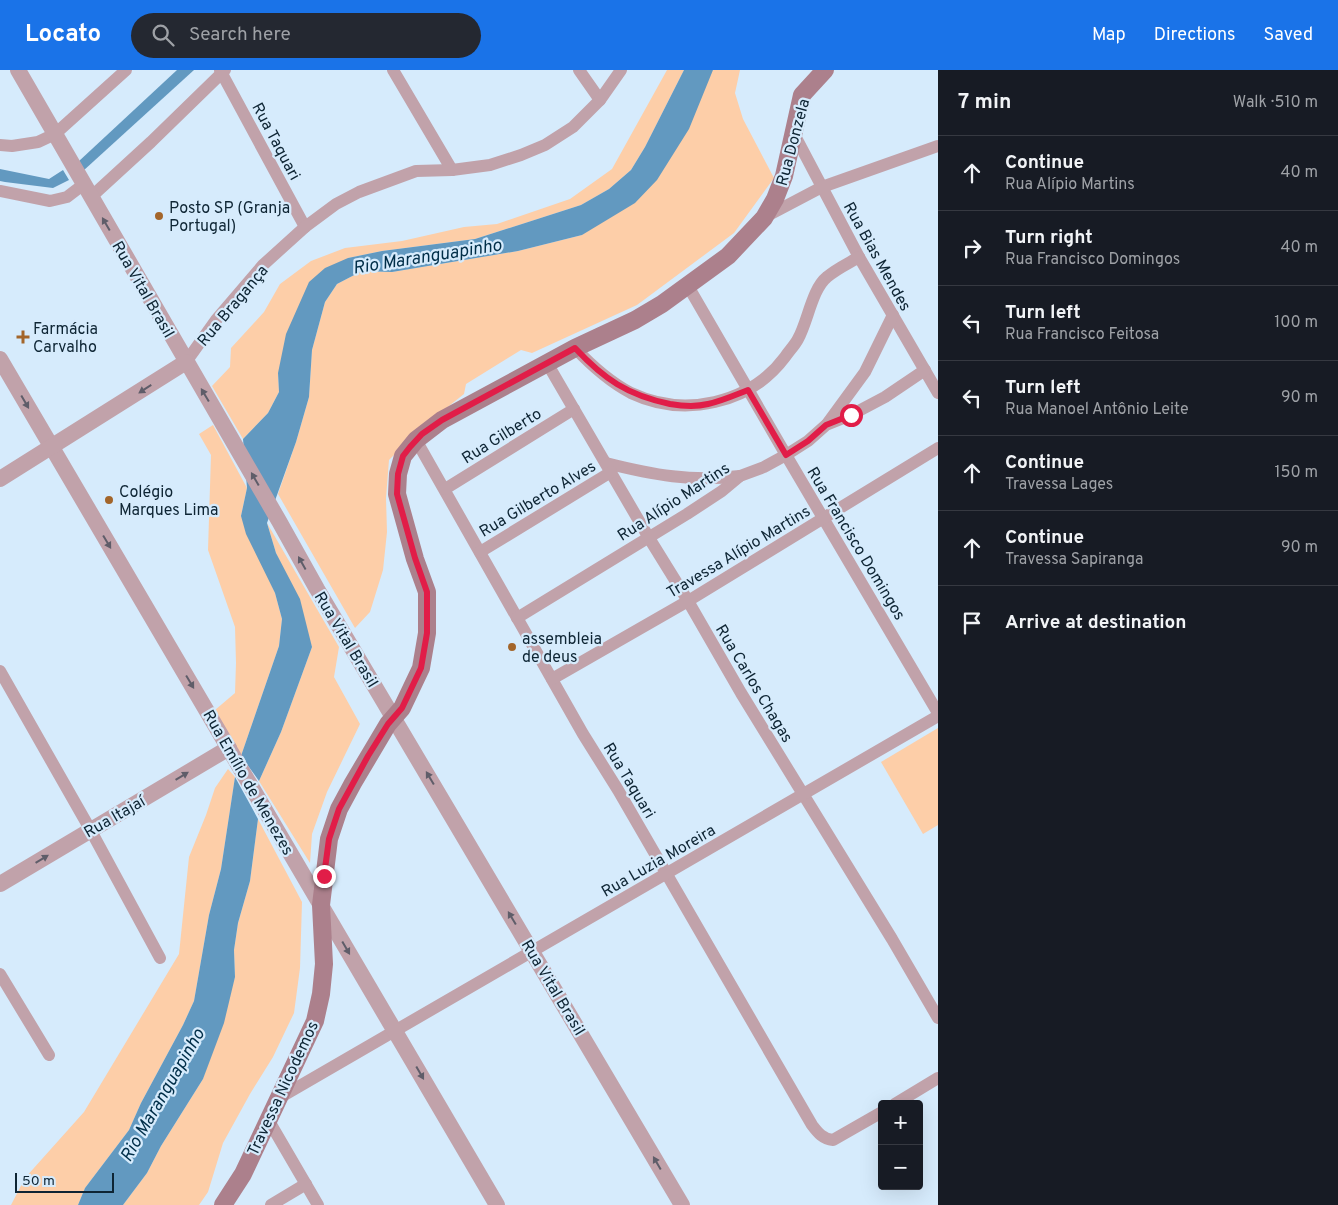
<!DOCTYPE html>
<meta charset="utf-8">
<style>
body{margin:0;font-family:Overpass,sans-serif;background:#242831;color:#f1f3f6}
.controls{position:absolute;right:15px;bottom:15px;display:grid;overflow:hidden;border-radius:5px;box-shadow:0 5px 20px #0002}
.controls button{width:45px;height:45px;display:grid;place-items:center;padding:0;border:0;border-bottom:1px solid #363941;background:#171b24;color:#f1f3f6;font:25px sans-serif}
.scale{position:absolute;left:15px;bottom:12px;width:99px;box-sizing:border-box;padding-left:5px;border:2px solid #0e2534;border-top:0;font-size:14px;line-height:18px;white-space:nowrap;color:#0e2534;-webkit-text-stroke:4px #d6ebfc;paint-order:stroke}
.stop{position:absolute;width:15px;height:15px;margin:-11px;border:4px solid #e11d48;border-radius:50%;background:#fff}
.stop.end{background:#e11d48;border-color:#fff;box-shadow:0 1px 5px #0008}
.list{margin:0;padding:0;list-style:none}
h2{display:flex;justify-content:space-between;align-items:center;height:65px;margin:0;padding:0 20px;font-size:21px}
h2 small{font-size:16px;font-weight:400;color:#9ea1a6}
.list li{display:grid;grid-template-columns:32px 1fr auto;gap:15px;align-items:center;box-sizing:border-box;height:75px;padding:0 20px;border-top:1px solid #363941}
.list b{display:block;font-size:19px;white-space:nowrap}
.list p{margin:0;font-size:16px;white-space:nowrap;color:#9ea1a6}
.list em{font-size:16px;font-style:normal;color:#9ea1a6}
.icon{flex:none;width:28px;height:28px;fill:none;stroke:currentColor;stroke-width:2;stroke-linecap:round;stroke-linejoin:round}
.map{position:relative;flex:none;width:938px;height:1135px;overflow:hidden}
header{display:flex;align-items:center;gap:30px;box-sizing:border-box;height:70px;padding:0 25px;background:#1a73e8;color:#fff}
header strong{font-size:24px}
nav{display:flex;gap:28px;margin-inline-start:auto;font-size:18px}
.search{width:350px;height:45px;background:#242831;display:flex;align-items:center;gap:12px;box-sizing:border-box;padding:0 18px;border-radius:28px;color:#9ea1a6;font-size:19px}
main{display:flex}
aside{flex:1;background:#171b24}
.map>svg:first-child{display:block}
</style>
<header>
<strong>Locato</strong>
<div class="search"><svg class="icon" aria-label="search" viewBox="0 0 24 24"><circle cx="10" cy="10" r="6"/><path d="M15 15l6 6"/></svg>Search here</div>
<nav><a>Map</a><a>Directions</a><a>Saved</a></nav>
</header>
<main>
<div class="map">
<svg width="938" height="1135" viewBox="0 0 938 1135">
<rect width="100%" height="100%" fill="#d6ebfc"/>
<!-- green -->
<g fill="#fdcea8">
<path d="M 667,0 L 684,0 L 645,77 L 631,100 L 609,119 L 581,135 L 475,169 L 382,181 L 348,188 L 278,303 L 279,322 L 268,343 L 243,369 L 212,316 L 230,297 L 231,278 L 264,242 L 280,214 L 311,191 L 345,178 L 402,171 L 464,157 L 497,154 L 570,129 L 612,99 Z"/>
<path d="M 713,0 L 740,0 L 735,23 L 743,49 L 774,108 L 734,163 L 637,235 L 532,283 L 521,280 L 466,314 L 464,324 L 420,359 L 389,390 L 386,428 L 387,462 L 383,500 L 370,542 L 355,558 L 278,424 L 296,372 L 309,327 L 312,280 L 325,232 L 337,214 L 362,201 L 392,202 L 518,181 L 582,165 Z"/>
<path d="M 213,355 L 247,418 L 241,446 L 275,523 L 282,549 L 279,576 L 241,686 L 215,640 L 235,623 L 236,593 L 235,557 L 208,480 L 211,385 L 199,364 Z"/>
<path d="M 267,453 L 339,577 L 334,607 L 360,654 L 327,722 L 312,764 L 310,793 L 259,711 L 281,662 L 312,577 L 285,502 L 276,483 Z"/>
<path d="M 938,658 L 938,755 L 923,764 L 881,692 Z"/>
<path d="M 228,699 L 235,707 L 221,799 L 209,845 L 194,931 L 183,955 L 141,1033 L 129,1060 L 85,1118 L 78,1135 L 11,1135 L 25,1108 L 84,1042 L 179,884 L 189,787 L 206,745 L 215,718 Z"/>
<path d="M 258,749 L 302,832 L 300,898 L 294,943 L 273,987 L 250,1024 L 223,1073 L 208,1122 L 199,1135 L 123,1135 L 147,1103 L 161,1076 L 203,1009 L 235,907 L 234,880 L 238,853 L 250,811 Z"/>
</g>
<!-- water -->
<g fill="#6299c0">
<path d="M 177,0 L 194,0 L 83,101 L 78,92 Z"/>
<path d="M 684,0 L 713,0 L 689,59 L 657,110 L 635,133 L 582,165 L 518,181 L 392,202 L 362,201 L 337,214 L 325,232 L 312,280 L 309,327 L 296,372 L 267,453 L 276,483 L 300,529 L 312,577 L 281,662 L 259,711 L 241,686 L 279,576 L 282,549 L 275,523 L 246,464 L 241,446 L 247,418 L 243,369 L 268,343 L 279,322 L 278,303 L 286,264 L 309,212 L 325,198 L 348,188 L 382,181 L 475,169 L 581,135 L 609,119 L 631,100 L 645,77 Z"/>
<path d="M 0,99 L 49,109 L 63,100 L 69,110 L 53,118 L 5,112 L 0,111 Z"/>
<path d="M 235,707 L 258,749 L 250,811 L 238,853 L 234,880 L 235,907 L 224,953 L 203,1009 L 161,1076 L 147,1103 L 123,1135 L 78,1135 L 85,1118 L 129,1060 L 141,1033 L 183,955 L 194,931 L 209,845 L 221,799 Z"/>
</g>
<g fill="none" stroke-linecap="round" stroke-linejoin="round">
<!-- minor -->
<g stroke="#c1a2aa" stroke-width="12">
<path d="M 220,0 L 305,157"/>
<path d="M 393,0 L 452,100"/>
<path d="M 579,0 L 600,30"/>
<path d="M 793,62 L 859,187 L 938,323"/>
<path d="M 0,75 L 12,76 L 38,72 L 55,64 L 126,0"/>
<path d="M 0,121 L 50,131 L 67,127 L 84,114"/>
<path d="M 91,127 L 151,72 L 225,0"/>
<path d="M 765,147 L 822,117 L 938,76"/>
<path d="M 688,216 L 786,385 L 938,643"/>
<path d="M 575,278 C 591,295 610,312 631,323 C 684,348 750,334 785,287 C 789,281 795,275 798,269 C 808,251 812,219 827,207 C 836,199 849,193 859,187"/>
<path d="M 186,292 L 216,250 L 263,195 L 305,157 L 336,134 L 359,122 L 416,101 L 452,100 L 490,95 L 521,85 L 545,75 L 573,57 L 600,30 L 621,0"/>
<path d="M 547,293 L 649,468 L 688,531 L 741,623 L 892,869 L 938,948"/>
<path d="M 827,354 L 865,302 L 893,245"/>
<path d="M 416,370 L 583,664 L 618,720 L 812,1055 C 818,1063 823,1069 833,1070 L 882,1042"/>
<path d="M 606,393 C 653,405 692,412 740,406"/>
<path d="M 445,419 L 574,339"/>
<path d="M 480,482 L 611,402"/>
<path d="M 517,548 L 687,444 L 722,421 L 740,406 L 764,397 L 786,385 L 808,371 L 826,355 L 851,345 L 885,327 L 925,300"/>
<path d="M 0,601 L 90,759 L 160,888"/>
<path d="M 552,609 L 688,531 L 938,378"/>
<path d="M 0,904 L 49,985"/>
<path d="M 279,1028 L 938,646"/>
<path d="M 895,1034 L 938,1008"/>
<path d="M 269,1051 L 318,1135"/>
<path d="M 271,1135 L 306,1114"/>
</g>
<!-- tertiary -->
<g stroke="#c1a2aa" stroke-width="16">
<path d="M 18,0 L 279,451 L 317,519 L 682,1135"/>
<path d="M 0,289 L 497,1135"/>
<path d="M 0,409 L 186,292"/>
<path d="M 0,814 L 229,678"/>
</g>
<!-- secondary -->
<path stroke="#ac808c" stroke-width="18" d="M 223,1135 L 243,1104 L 315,951 L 321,924 L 324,894 L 321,835 L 329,769 L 339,739 L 353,713 L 388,654 L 402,638 L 421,598 L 427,563 L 427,522 L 415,489 L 397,424 L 398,404 L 403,386 L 416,370 L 442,350 L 575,278 L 635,250 L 662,234 L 728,186 L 764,148 L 775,129 L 784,106 L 802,25 L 825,0"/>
</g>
<!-- one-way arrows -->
<defs><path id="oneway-solid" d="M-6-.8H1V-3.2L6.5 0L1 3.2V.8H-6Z" transform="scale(1.25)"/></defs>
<g fill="#5f5d69">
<use href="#oneway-solid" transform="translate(106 154) rotate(-120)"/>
<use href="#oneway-solid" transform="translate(145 319) rotate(147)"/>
<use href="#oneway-solid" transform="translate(205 325) rotate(-121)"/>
<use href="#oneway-solid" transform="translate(25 332) rotate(60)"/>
<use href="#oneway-solid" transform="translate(255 409) rotate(-120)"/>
<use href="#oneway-solid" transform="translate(107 472) rotate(59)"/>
<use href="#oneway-solid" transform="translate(302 493) rotate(-119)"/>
<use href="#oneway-solid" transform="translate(190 612) rotate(59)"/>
<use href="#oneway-solid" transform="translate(182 706) rotate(-31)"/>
<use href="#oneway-solid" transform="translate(430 708) rotate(-121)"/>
<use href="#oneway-solid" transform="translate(42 789) rotate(-31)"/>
<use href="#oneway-solid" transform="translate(512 848) rotate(-121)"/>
<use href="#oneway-solid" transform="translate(346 878) rotate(60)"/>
<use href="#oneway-solid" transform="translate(420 1003) rotate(60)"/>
<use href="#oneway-solid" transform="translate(657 1093) rotate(-120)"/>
</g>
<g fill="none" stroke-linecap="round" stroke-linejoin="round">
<!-- route -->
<path stroke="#e11d48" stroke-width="6" d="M 324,806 L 329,769 L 339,739 L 368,686 L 388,654 L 402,638 L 421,598 L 427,563 L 427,522 L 415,488 L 397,424 L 398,404 L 403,386 L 410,377 L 422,364 L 442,350 L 575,278 C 604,309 627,325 670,334 C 682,336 696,337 708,334 C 722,331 735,325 748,320 L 786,385 L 808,371 L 826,355 L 851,345"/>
</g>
<!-- markers -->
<g fill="#a3652a" stroke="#d6ebfc" stroke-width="2">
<circle cx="159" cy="146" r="5"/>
<path d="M20.5 259.5h5v5h5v5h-5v5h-5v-5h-5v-5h5z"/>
<circle cx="109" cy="430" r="5"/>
<circle cx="512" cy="577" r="5"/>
</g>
<g text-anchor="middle" stroke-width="4.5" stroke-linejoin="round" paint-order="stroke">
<!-- street labels -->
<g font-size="16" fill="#0e2534" stroke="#d6ebfc">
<text transform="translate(277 71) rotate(62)" y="6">Rua Taquari</text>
<text transform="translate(792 72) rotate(-75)" y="6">Rua Donzela</text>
<text transform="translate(878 186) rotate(61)" y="6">Rua Bias Mendes</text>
<text transform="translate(144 219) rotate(60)" y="6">Rua Vital Brasil</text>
<text transform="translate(232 235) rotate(-50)" y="6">Rua Bragança</text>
<text transform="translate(501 365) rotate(-32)" y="6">Rua Gilberto</text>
<text transform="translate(537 428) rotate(-31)" y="6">Rua Gilberto Alves</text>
<text transform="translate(673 431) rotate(-33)" y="6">Rua Alípio Martins</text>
<text transform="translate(857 473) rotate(59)" y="6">Rua Francisco Domingos</text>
<text transform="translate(738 481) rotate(-31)" y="6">Travessa Alípio Martins</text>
<text transform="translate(347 569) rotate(59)" y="6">Rua Vital Brasil</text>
<text transform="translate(755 613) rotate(59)" y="6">Rua Carlos Chagas</text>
<text transform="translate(630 710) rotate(59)" y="6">Rua Taquari</text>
<text transform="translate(249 712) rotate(60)" y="6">Rua Emílio de Menezes</text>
<text transform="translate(114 746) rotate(-30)" y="6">Rua Itajaí</text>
<text transform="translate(658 790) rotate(-30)" y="6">Rua Luzia Moreira</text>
<text transform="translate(554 917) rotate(59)" y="6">Rua Vital Brasil</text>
<text transform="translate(282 1018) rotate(-65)" y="6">Travessa Nicodemos</text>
</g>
<!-- poi labels -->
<g font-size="16" fill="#0e2534" stroke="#d6ebfc" text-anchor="start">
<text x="169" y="143">Posto SP (Granja<tspan x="169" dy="18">Portugal)</tspan></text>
<text x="33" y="264">Farmácia<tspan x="33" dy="18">Carvalho</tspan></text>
<text x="119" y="427">Colégio<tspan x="119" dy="18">Marques Lima</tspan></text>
<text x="522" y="574">assembleia<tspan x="522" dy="18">de deus</tspan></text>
</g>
<!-- water labels -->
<g font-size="18" font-style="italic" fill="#002e48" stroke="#d6ebfc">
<text transform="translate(427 186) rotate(-9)" y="6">Rio Maranguapinho</text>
<text transform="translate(162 1025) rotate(-60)" y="6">Rio Maranguapinho</text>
</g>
</g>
</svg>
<div class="controls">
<button>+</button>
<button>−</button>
</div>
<div class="scale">50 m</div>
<div class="stop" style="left:851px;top:345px"></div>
<div class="stop end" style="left:324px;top:806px"></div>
</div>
<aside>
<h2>7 min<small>Walk · 510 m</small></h2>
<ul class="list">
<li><svg class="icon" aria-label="ahead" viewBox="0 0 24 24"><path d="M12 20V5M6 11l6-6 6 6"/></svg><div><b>Continue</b><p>Rua Alípio Martins</p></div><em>40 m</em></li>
<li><svg class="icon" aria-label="right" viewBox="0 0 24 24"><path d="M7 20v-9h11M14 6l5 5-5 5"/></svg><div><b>Turn right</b><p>Rua Francisco Domingos</p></div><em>40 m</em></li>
<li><svg class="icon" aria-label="left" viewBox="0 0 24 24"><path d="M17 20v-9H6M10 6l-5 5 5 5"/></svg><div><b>Turn left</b><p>Rua Francisco Feitosa</p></div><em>100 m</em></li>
<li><svg class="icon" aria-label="left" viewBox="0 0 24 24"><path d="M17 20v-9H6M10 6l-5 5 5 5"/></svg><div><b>Turn left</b><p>Rua Manoel Antônio Leite</p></div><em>90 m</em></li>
<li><svg class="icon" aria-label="ahead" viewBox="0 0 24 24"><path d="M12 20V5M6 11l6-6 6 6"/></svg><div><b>Continue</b><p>Travessa Lages</p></div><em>150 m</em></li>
<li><svg class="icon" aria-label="ahead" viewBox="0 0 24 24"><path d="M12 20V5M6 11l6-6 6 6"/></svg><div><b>Continue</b><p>Travessa Sapiranga</p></div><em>90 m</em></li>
<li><svg class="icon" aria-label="arrive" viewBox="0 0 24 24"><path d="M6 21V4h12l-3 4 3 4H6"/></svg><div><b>Arrive at destination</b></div></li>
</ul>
</aside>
</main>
